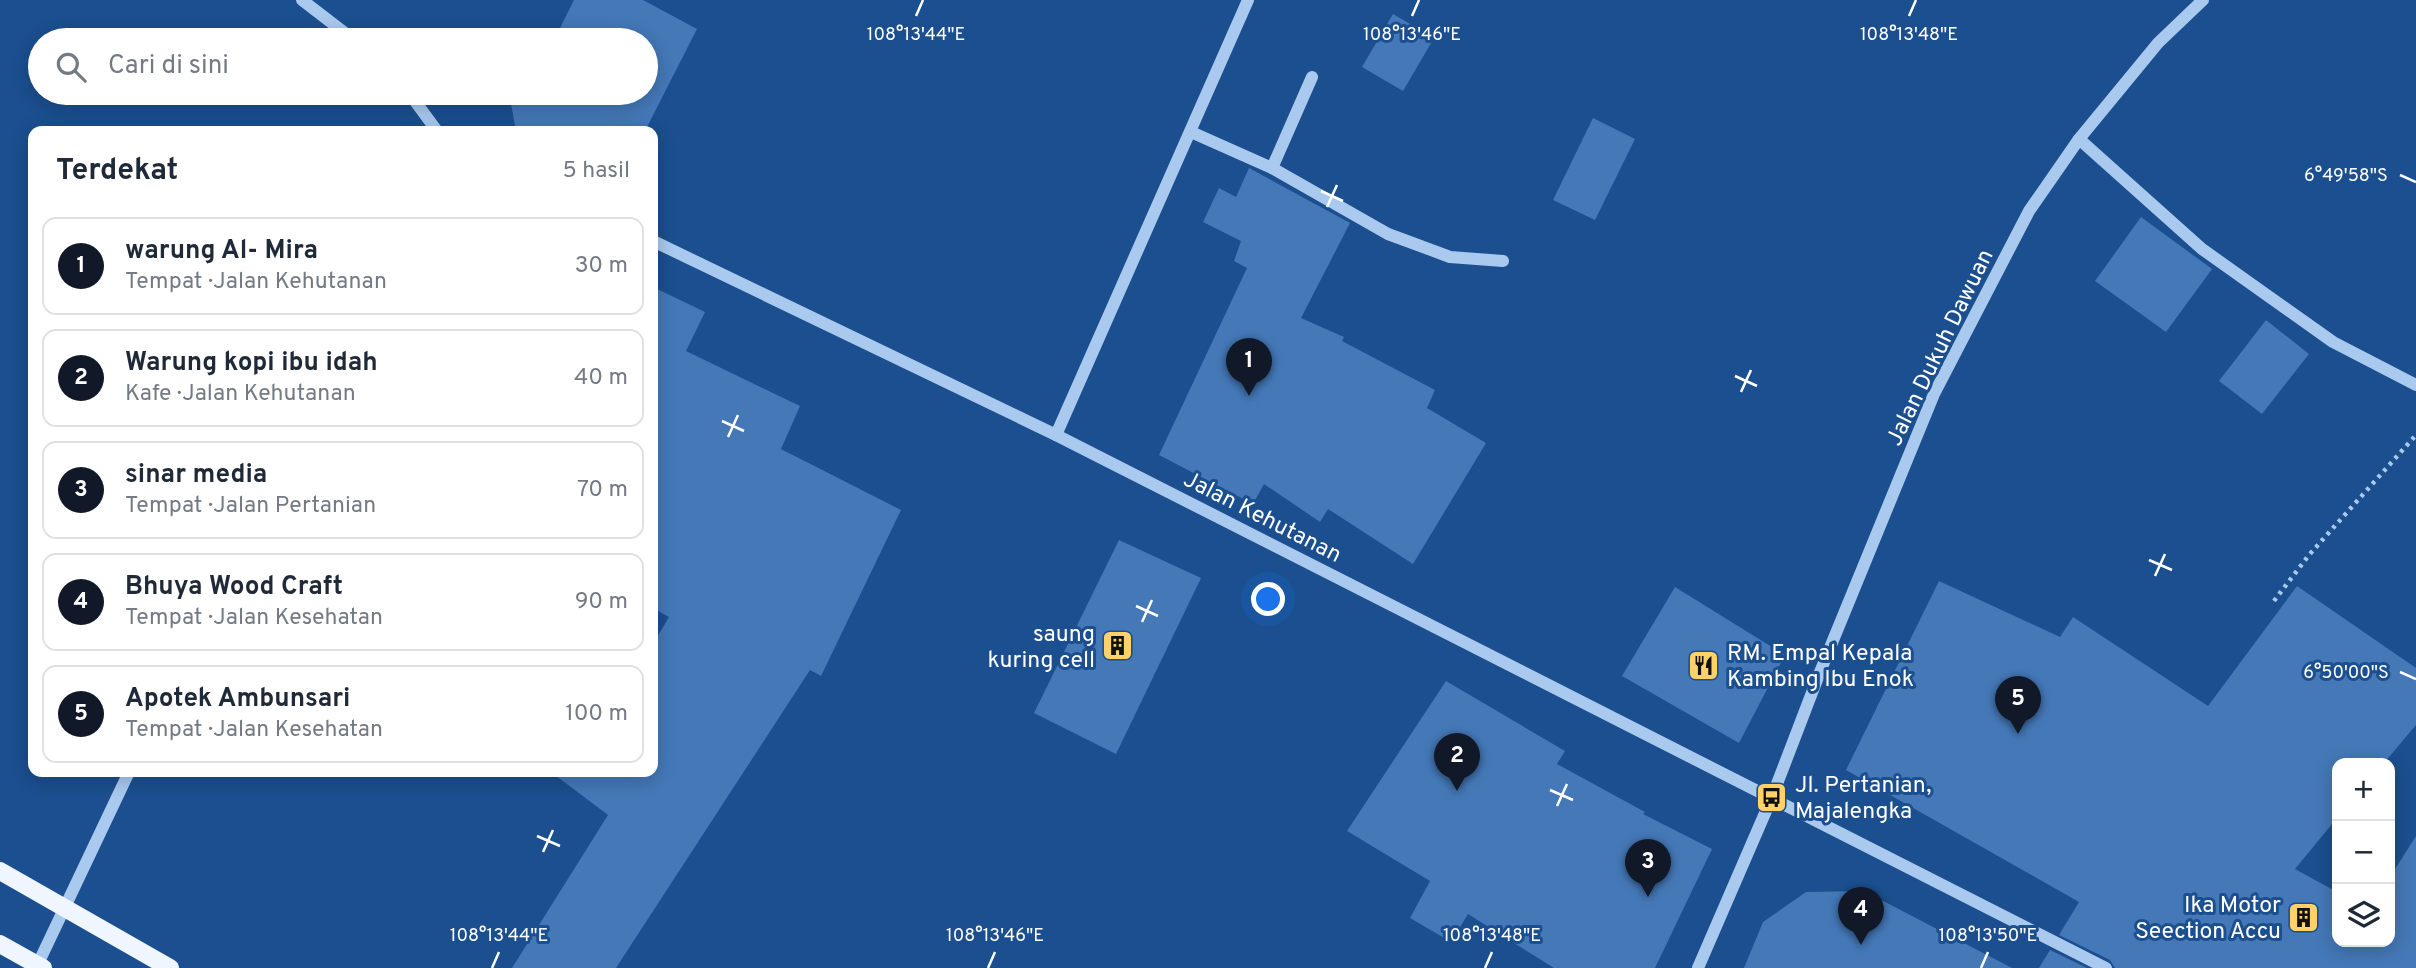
<!DOCTYPE html>
<html lang="id">
<meta charset="utf-8">
<style>
body{margin:0;font-family:Overpass,sans-serif;background:#f6f6f7;color:#1f2937}
.controls{position:absolute;right:21px;bottom:21px;display:grid;overflow:hidden;border-radius:14px;box-shadow:0 4px 18px #0003}
.controls button{width:63px;height:63px;display:grid;place-items:center;padding:0;border:0;border-bottom:2px solid #e0e1e3;background:#fff;color:#1f2937;font:35px sans-serif}
.you{position:absolute;left:1269px;top:600px;width:24px;height:24px;margin:-18px;border:5px solid #fff;border-radius:50%;background:#1a73e8;box-shadow:0 0 0 10px #1a73e833}
.badge{display:grid;place-items:center;width:46px;height:46px;border-radius:50%;background:#111827;color:#fff;font-size:23px;font-weight:700}
.pin{position:absolute;translate:-50% -58px;filter:drop-shadow(0 2px 4px #0008)}
.pin::after{content:'';position:absolute;top:37px;width:24px;height:21px;background:inherit;clip-path:polygon(0 0,100% 0,50% 100%)}
.list{margin:0;padding:0;list-style:none}
h2{display:flex;justify-content:space-between;align-items:center;height:91px;margin:0;padding:0 28px;font-size:30px}
h2 small{font-size:23px;font-weight:400;color:#747a83}
.list li{display:grid;grid-template-columns:46px 1fr auto;gap:21px;align-items:center;box-sizing:border-box;height:98px;margin:0 14px 14px;padding:0 14px;border:2px solid #e0e1e3;border-radius:14px}
.list b{display:block;font-size:26px;white-space:nowrap}
.list p{margin:0;font-size:23px;white-space:nowrap;color:#747a83}
.list em{font-size:23px;font-style:normal;color:#747a83}
.icon{flex:none;width:38px;height:38px;fill:none;stroke:currentColor;stroke-width:2;stroke-linecap:round;stroke-linejoin:round}
.map{position:relative;flex:none;width:2416px;height:968px;overflow:hidden}
.search{position:absolute;background:#fff;box-shadow:0 4px 18px #0003;left:28px;top:28px;width:630px;height:77px;display:flex;align-items:center;gap:18px;box-sizing:border-box;padding:0 24px;border-radius:38px;color:#747a83;font-size:26px}
.panel{position:absolute;background:#fff;box-shadow:0 4px 18px #0003;left:28px;top:126px;width:630px;height:651px;border-radius:14px}
.map>svg:first-child{display:block}
</style>
<div class="map">
<svg width="2416" height="968" viewBox="0 0 2416 968">
<rect width="100%" height="100%" fill="#1b4f8f"/>
<!-- building -->
<g fill="#4478b7">
<path d="M 574,0 L 643,0 L 697,29 L 645,131 L 516,131 L 509,93 L 646,93 L 646,40 L 554,40 Z"/>
<path d="M 1393,14 L 1434,38 L 1403,91 L 1362,67 Z"/>
<path d="M 1593,118 L 1635,139 L 1595,220 L 1553,200 Z"/>
<path d="M 1249,168 L 1350,223 L 1301,318 L 1344,337 L 1342,341 L 1435,390 L 1427,408 L 1486,443 L 1413,564 L 1328,509 L 1320,522 L 1264,484 L 1253,504 L 1159,455 L 1247,268 L 1234,261 L 1241,241 L 1203,222 L 1219,188 L 1236,197 Z"/>
<path d="M 2141,217 L 2212,269 L 2166,332 L 2095,281 Z"/>
<path d="M 653,287 L 705,312 L 686,351 L 800,406 L 781,449 L 901,510 L 821,676 L 810,670 L 616,968 L 512,968 L 608,815 L 551,772 L 653,772 L 653,644 L 669,617 L 653,608 Z"/>
<path d="M 2266,320 L 2309,354 L 2262,414 L 2219,381 Z"/>
<path d="M 1119,540 L 1201,578 L 1116,754 L 1034,713 Z"/>
<path d="M 1939,581 L 2060,637 L 2073,617 L 2208,706 L 2297,586 L 2416,668 L 2416,725 L 2384,763 L 2337,763 L 2337,818 L 2295,869 L 2337,892 L 2337,942 L 2390,942 L 2390,877 L 2416,836 L 2416,968 L 2115,968 L 2110,960 L 2059,935 L 2079,902 L 1846,770 Z"/>
<path d="M 1675,587 L 1785,655 L 1739,743 L 1622,676 Z"/>
<path d="M 1446,681 L 1565,751 L 1557,764 L 1645,812 L 1643,814 L 1712,849 L 1655,968 L 1554,968 L 1468,914 L 1451,942 L 1410,918 L 1430,881 L 1347,831 Z"/>
<path d="M 1864,891 L 2012,968 L 1744,968 L 1763,922 L 1806,892 Z"/>
<path d="M 2050,950 L 2087,968 L 2039,968 Z"/>
</g>
<g fill="none" stroke-linecap="round" stroke-linejoin="round">
<!-- path -->
<path stroke="#a9c9ee" stroke-width="4.5" stroke-dasharray="3.5 5" stroke-linecap="butt" d="M 2274,601 L 2309,555 L 2416,435"/>
<!-- minor -->
<g stroke="#a9c9ee" stroke-width="12">
<path d="M 302,0 L 354,40"/>
<path d="M 409,93 L 437,131"/>
<path d="M 1191,132 L 1272,168 L 1388,234 L 1450,257 L 1503,261"/>
<path d="M 2079,139 L 2202,249 L 2333,342 L 2416,385"/>
<path d="M 1272,168 L 1312,77"/>
<path d="M 653,241 L 1056,435 L 2106,968"/>
<path d="M 1056,435 L 1248,0"/>
<path d="M 36,968 L 129,772"/>
<path d="M 1698,968 L 1772,797 L 1818,677 L 1934,394 L 2029,211 L 2079,139 L 2158,43 L 2203,0"/>
</g>
<!-- major -->
<g stroke="#f0f6ff" stroke-width="18">
<path d="M 0,871 L 170,968"/>
<path d="M 0,944 L 43,968"/>
</g>
</g>
<!-- ticks -->
<path fill="none" stroke="#fff" stroke-width="2.5" d="M 916,16 L 923,0M 1412,16 L 1419,0M 1909,16 L 1916,0M 2400,175 L 2416,182M 1321,191 L 1343,201M 1327,207 L 1337,185M 1735,376 L 1757,386M 1741,392 L 1751,370M 722,421 L 744,431M 728,437 L 738,415M 2149,560 L 2172,570M 2155,576 L 2165,554M 1136,606 L 1158,616M 1142,622 L 1152,600M 2400,672 L 2416,679M 1550,790 L 1573,800M 1557,806 L 1567,784M 537,836 L 560,846M 543,852 L 553,830M 492,968 L 499,952M 988,968 L 995,952M 1485,968 L 1492,952M 1981,968 L 1988,952"/>
<!-- icons -->
<defs>
<symbol id="building-square" viewBox="-11 -11 22 22"><rect x="-9" y="-9" width="18" height="18" rx="4" fill="#ffd166" stroke="#1b4f8f"/><path d="M-4-6H4V6H1V3H-1V6H-4ZM-2.5-4.3h1.7v1.8h-1.7ZM.8-4.3h1.7v1.8H.8ZM-2.5-1h1.7V.8h-1.7ZM.8-1h1.7V.8H.8Z" fill="#111"/></symbol>
<symbol id="restaurant-square" viewBox="-11 -11 22 22"><rect x="-9" y="-9" width="18" height="18" rx="4" fill="#ffd166" stroke="#1b4f8f"/><path d="M-5-6h1v4h1v-4h1v4h1v-4h1v5L-1.5 .5V6h-2V.5L-5-1ZM5-6V6H3V1.5H1.5Q1.5-4 5-6Z" fill="#111"/></symbol>
<symbol id="bus-square" viewBox="-11 -11 22 22"><rect x="-9" y="-9" width="18" height="18" rx="4" fill="#ffd166" stroke="#1b4f8f"/><path d="M-5-6H5V4H4V6H2V4H-2V6H-4V4H-5ZM-3.5-4V0h7V-4ZM-3.5 1.2v1.5H-2V1.2ZM2 1.2v1.5H3.5V1.2Z" fill="#111"/></symbol>
</defs>
<g fill-rule="evenodd">
<use href="#building-square" x="1100" y="628" width="35" height="35"/>
<use href="#restaurant-square" x="1686" y="648" width="35" height="35"/>
<use href="#bus-square" x="1754" y="780" width="35" height="35"/>
<use href="#building-square" x="2286" y="900" width="35" height="35"/>
</g>
<g text-anchor="middle" stroke-width="6" stroke-linejoin="round" paint-order="stroke">
<!-- street labels -->
<g font-size="23" fill="#fff" stroke="#1b4f8f">
<text transform="translate(1939 347) rotate(-64)" y="8">Jalan Dukuh Dawuan</text>
<text transform="translate(1263 516) rotate(27)" y="8">Jalan Kehutanan</text>
</g>
<!-- poi labels -->
<g font-size="23" fill="#fff" stroke="#1b4f8f" text-anchor="end">
<text x="1095" y="641">saung<tspan x="1095" dy="26">kuring cell</tspan></text>
<text x="1727" y="660" text-anchor="start">RM. Empal Kepala<tspan x="1727" dy="26">Kambing Ibu Enok</tspan></text>
<text x="1795" y="792" text-anchor="start">Jl. Pertanian,<tspan x="1795" dy="26">Majalengka</tspan></text>
<text x="2281" y="912">Ika Motor<tspan x="2281" dy="26">Seection Accu</tspan></text>
</g>
</g>
<g font-size="18" text-anchor="middle" fill="#fff" stroke="#1b4f8f" stroke-width="6" stroke-linejoin="round" paint-order="stroke">
<text x="916" y="40">108°13'44"E</text>
<text x="1412" y="40">108°13'46"E</text>
<text x="1909" y="40">108°13'48"E</text>
<text x="2346" y="181">6°49'58"S</text>
<text x="2346" y="678">6°50'00"S</text>
<text x="499" y="941">108°13'44"E</text>
<text x="995" y="941">108°13'46"E</text>
<text x="1492" y="941">108°13'48"E</text>
<text x="1988" y="941">108°13'50"E</text>
</g>
</svg>
<div class="controls">
<button>+</button>
<button>−</button>
<button><svg class="icon" aria-label="layers" viewBox="0 0 24 24"><path d="M12 4l9 5-9 5-9-5zM3 14l9 5 9-5"/></svg></button>
</div>
<div class="you"></div>
<div class="pin badge" style="left:1249px;top:396px">1</div>
<div class="pin badge" style="left:1457px;top:791px">2</div>
<div class="pin badge" style="left:1648px;top:897px">3</div>
<div class="pin badge" style="left:1861px;top:945px">4</div>
<div class="pin badge" style="left:2018px;top:734px">5</div>
<div class="search"><svg class="icon" aria-label="search" viewBox="0 0 24 24"><circle cx="10" cy="10" r="6"/><path d="M15 15l6 6"/></svg>Cari di sini</div>
<section class="panel">
<h2>Terdekat<small>5 hasil</small></h2>
<ul class="list">
<li><span class="badge">1</span><div><b>warung Al- Mira</b><p>Tempat · Jalan Kehutanan</p></div><em>30 m</em></li>
<li><span class="badge">2</span><div><b>Warung kopi ibu idah</b><p>Kafe · Jalan Kehutanan</p></div><em>40 m</em></li>
<li><span class="badge">3</span><div><b>sinar media</b><p>Tempat · Jalan Pertanian</p></div><em>70 m</em></li>
<li><span class="badge">4</span><div><b>Bhuya Wood Craft</b><p>Tempat · Jalan Kesehatan</p></div><em>90 m</em></li>
<li><span class="badge">5</span><div><b>Apotek Ambunsari</b><p>Tempat · Jalan Kesehatan</p></div><em>100 m</em></li>
</ul>
</section>
</div>
